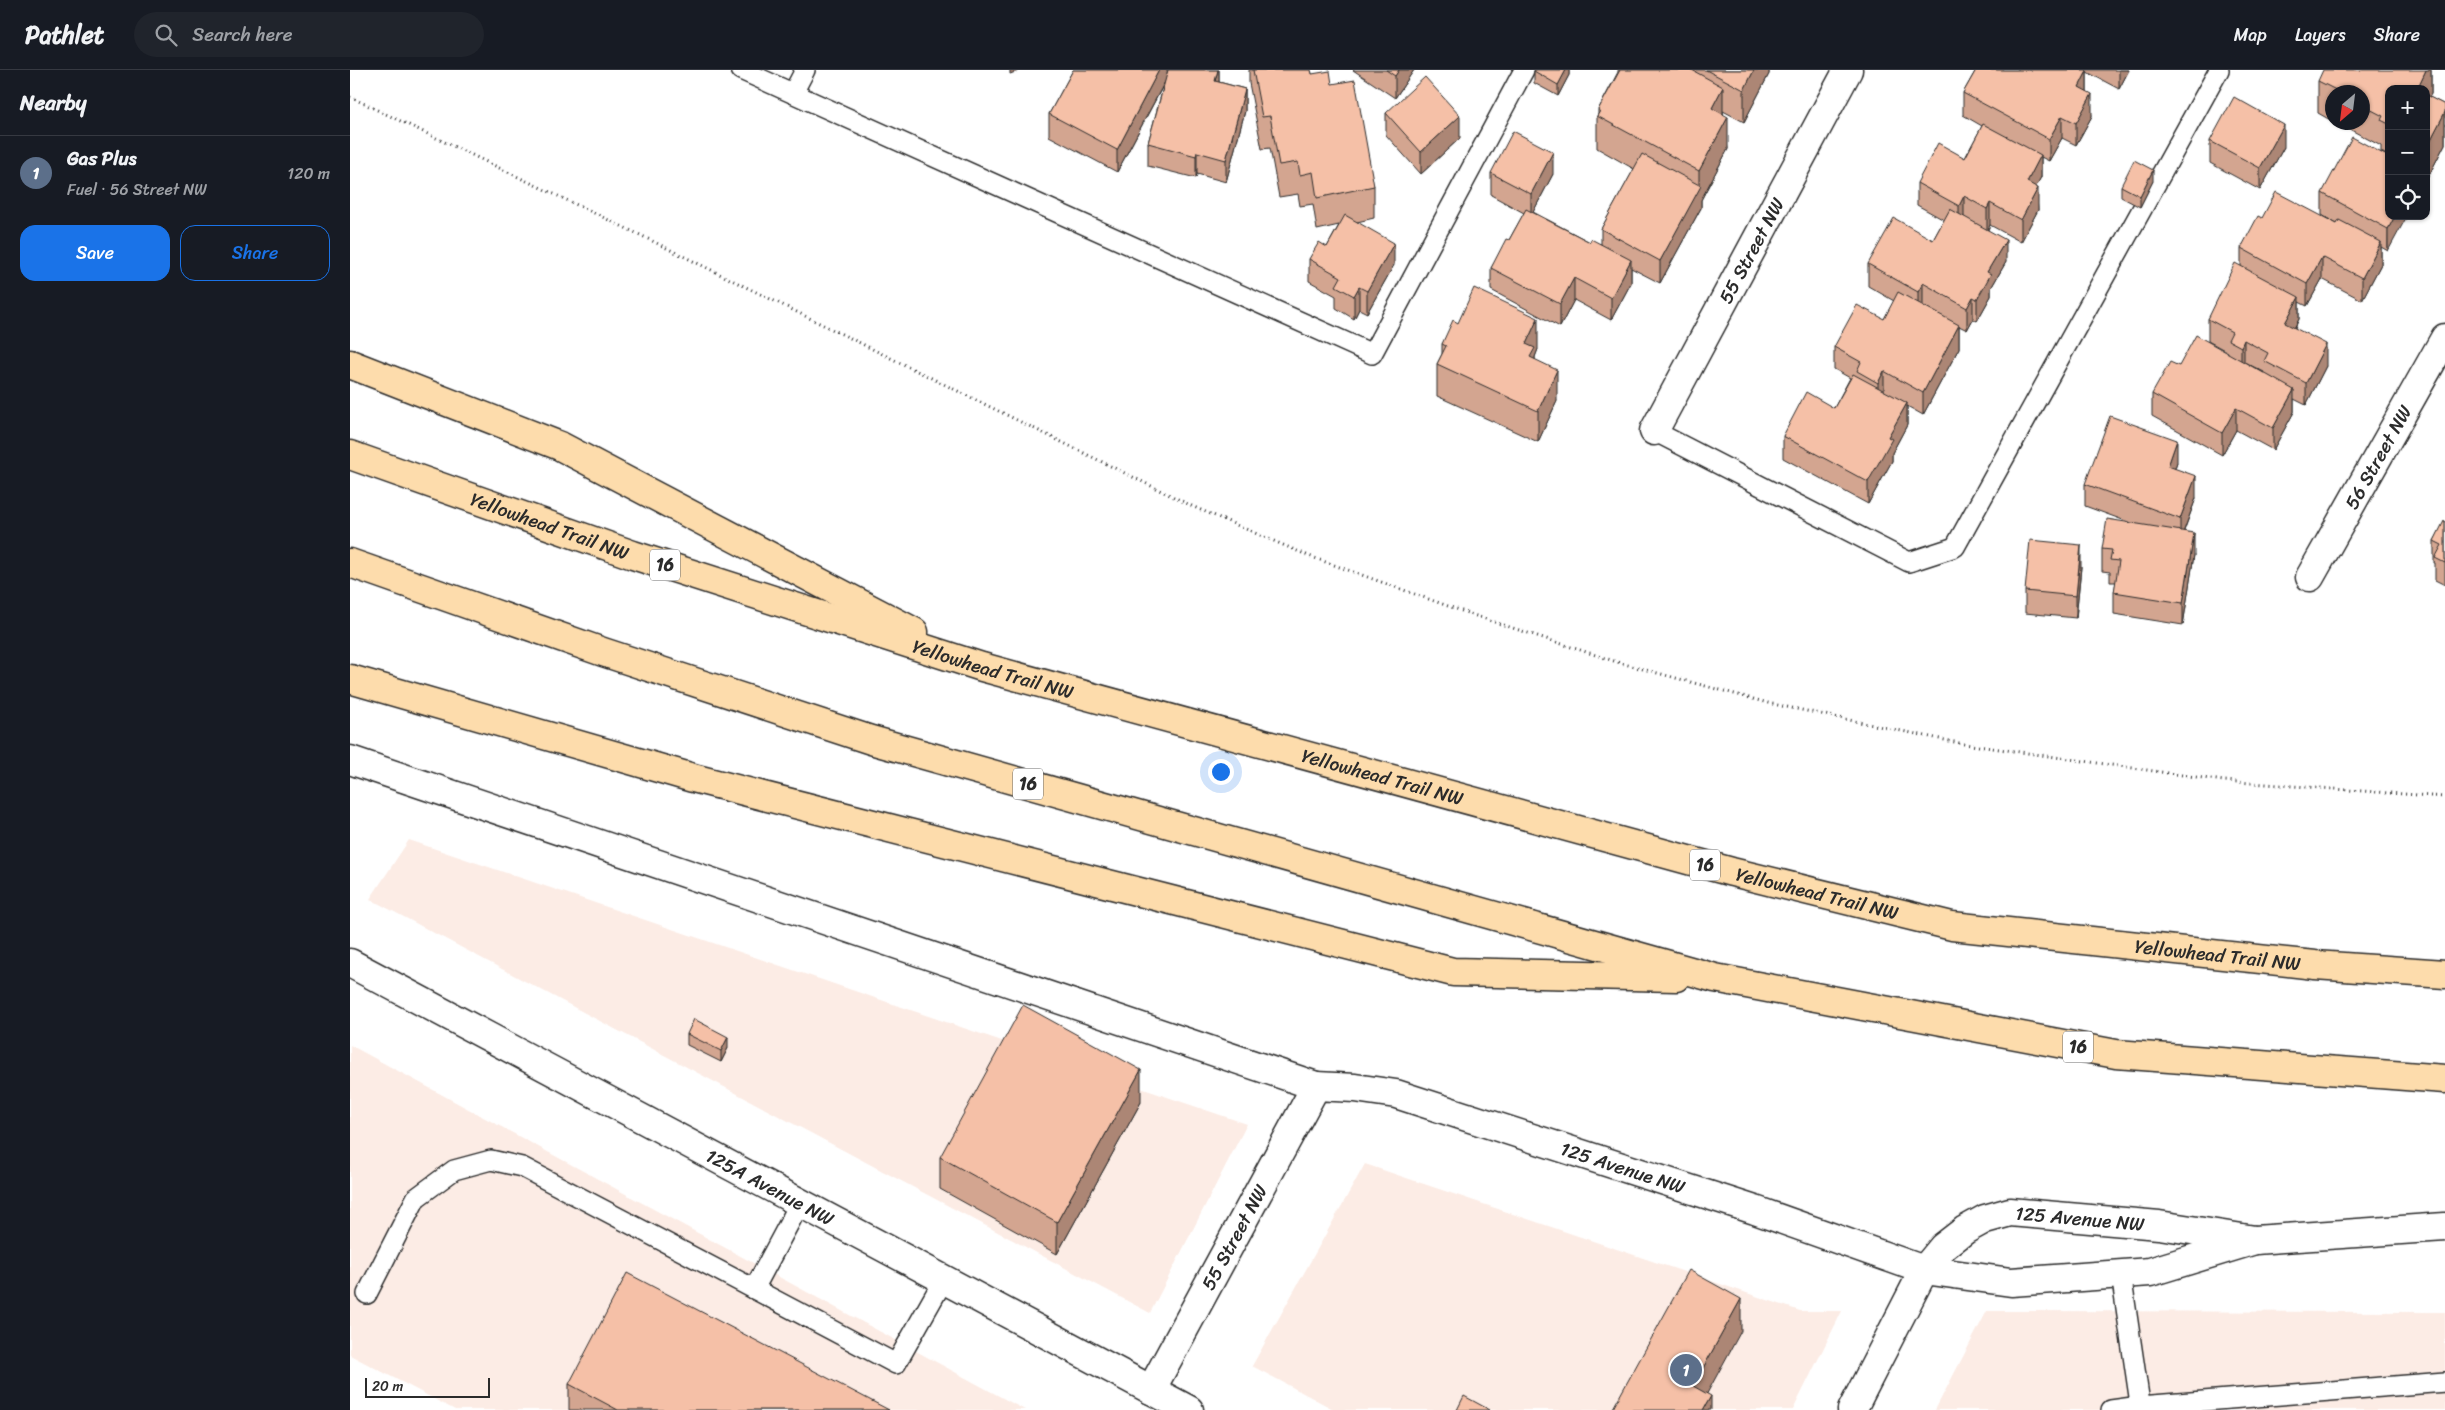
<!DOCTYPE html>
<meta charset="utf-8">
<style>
body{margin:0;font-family:Sriracha,sans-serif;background:#20242c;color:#f1f3f6}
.controls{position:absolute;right:15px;top:15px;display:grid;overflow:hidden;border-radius:10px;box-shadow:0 1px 4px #0004}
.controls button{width:45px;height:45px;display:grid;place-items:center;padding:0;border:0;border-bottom:1px solid #363941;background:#171b24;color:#f1f3f6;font:25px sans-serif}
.compass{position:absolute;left:1975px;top:15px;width:45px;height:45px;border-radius:50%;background:#171b24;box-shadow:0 1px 4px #0004;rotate:208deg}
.scale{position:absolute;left:15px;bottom:12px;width:125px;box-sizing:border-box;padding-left:5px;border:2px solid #2b2b2b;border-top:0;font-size:14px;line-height:18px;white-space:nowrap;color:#2b2b2b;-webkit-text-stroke:4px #fff;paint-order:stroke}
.you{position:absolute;left:870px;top:701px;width:18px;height:18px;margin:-12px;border:4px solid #fff;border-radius:50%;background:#1a73e8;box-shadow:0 0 0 8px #1a73e833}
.badge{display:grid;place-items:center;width:32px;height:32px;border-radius:50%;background:#1a73e8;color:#fff;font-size:16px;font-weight:700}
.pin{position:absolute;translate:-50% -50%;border:2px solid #fff;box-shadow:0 1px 5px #0006}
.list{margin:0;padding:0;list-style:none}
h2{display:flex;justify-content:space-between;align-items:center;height:65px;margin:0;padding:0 20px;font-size:21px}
h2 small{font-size:16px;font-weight:400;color:#9ea1a6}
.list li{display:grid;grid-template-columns:32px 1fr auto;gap:15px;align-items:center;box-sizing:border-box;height:75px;padding:0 20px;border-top:1px solid #363941}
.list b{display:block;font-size:19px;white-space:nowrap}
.list p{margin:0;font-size:16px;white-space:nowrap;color:#9ea1a6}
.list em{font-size:16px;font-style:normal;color:#9ea1a6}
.actions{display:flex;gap:10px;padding:15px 20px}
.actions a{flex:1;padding:11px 0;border:1px solid #1a73e8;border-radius:15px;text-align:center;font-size:18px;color:#1a73e8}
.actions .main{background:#1a73e8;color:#fff}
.icon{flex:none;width:28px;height:28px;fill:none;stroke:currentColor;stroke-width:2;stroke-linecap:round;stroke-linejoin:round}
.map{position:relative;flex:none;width:2095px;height:1340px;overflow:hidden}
header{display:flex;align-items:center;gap:30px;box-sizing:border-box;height:70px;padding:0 25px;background:#171b24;border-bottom:1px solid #363941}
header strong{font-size:24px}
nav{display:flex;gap:28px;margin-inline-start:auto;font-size:18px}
.search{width:350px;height:45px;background:#20242c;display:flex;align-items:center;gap:12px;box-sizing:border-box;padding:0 18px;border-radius:28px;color:#9ea1a6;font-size:19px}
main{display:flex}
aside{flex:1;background:#171b24}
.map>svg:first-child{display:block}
</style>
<header>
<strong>Pathlet</strong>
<div class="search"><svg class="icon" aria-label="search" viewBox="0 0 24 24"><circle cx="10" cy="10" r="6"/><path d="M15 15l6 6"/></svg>Search here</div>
<nav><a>Map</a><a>Layers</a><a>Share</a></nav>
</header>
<main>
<aside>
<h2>Nearby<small></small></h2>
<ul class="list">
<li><span class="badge" style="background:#5c6f8a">1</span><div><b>Gas Plus</b><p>Fuel · 56 Street NW</p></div><em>120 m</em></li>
</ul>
<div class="actions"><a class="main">Save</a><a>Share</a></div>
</aside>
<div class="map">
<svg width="2095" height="1340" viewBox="0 0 2095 1340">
<rect width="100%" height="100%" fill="#fff"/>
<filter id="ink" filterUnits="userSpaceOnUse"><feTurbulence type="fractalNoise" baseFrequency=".02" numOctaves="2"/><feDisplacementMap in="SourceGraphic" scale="10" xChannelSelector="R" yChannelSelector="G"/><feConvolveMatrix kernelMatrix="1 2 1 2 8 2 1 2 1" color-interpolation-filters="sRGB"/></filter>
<g filter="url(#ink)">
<!-- built -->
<g fill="#fcece5">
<path d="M 59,770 L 897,1054 L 800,1243 L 20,829 Z"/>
<path d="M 0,975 L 675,1340 L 105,1340 L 0,1285 Z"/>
<path d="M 1015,1094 L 1450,1241 L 1492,1241 L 1443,1340 L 985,1340 L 902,1296 Z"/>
<path d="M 1637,1241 L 2095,1242 L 2095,1340 L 1585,1340 Z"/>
</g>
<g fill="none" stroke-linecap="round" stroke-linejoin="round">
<defs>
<g id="service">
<path d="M 391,0 L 1022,284 L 1174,0"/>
<path d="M 443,23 L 455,0"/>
<path d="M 1304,361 L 1559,492 L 1605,477 L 1869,0"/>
<path d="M 1771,1204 L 1791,1340"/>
<path d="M 404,1219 L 546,1294 L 594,1209"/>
<path d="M 17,1224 L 66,1128 L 104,1100 L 141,1090 L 172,1097 L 404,1219 L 450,1133"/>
<path d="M 1761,1340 L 1790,1336 L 2095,1312"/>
</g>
<g id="minor">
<path id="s1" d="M 1304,361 L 1498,0"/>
<path id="s2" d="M 1960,507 L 2095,268"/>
<path id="s3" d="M 0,893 L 839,1340"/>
<path id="s4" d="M 801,1320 L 966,1016 L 1005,1018 L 1046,1024 L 1405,1140 L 1574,1200 L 1661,1212 L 1800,1202 L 1905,1170"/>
<path id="s5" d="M 1502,1340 L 1574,1200 L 1593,1177 L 1615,1160 L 1635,1149 L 1660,1142 L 1809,1155 L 1905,1170 L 2095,1157"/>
</g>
<path id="tertiary" d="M 0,690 L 966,1016"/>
<g id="motorway">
<path d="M 0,294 L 210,376 L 564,562"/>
<path id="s6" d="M 0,385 L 283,485 L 632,597 L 1382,802 L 1602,856 L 1965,895 L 2095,904"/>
<path d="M 0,493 L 253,582 L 521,670 L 1365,908 L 1766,984 L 2095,1009"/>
<path d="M 0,609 L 343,708 L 1103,902 L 1326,907"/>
</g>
</defs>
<!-- service casing -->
<use href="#service" stroke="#2b2b2b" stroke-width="22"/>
<!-- minor casing -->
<use href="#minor" stroke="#2b2b2b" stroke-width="31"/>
<!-- tertiary casing -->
<use href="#tertiary" stroke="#2b2b2b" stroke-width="31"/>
<!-- motorway casing -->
<use href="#motorway" stroke="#2b2b2b" stroke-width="31"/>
<!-- path -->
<path stroke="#2b2b2b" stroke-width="3" stroke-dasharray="1 4" stroke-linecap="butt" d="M 0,27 L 286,163 L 844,437 L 959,486 L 1123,545 L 1267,592 L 1418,633 L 1614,674 L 1874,711 L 2095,727"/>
<!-- service -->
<use href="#service" stroke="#fff" stroke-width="19"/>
<!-- minor -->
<use href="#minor" stroke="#fff" stroke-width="28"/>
<!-- tertiary -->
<use href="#tertiary" stroke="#fff" stroke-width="28"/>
<!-- motorway -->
<use href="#motorway" stroke="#fddcac" stroke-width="28"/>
</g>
<!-- wall -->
<g fill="#d3a590" stroke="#2b2b2b" fill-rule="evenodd">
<path d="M 723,0 L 869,0 L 869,12 L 895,19 L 895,41 L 876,112 L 847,104 L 846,108 L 798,96 L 798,73 L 814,14 L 767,102 L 699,66 L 699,44 Z"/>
<path d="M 899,0 L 961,0 L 962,4 L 982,14 L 1024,116 L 1024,148 L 1007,152 L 1044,195 L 1017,243 L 1009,239 L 1004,249 L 986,238 L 986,226 L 959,211 L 959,189 L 977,177 L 989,155 L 967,160 L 963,134 L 950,136 L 948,124 L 929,127 L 920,78 L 912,79 L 899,13 Z"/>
<path d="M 1003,0 L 1064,0 L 1045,28 Z"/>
<path d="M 1219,0 L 1219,5 L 1208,26 L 1184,13 L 1184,1 Z"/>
<path d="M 1268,0 L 1419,0 L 1419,4 L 1394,52 L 1373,41 L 1378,79 L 1351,130 L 1351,138 L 1310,213 L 1281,198 L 1281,213 L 1261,250 L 1224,230 L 1210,257 L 1141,220 L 1141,198 L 1159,170 L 1174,143 L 1141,125 L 1141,103 L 1203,104 L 1183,142 L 1240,172 L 1251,174 L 1251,159 L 1284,99 L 1247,78 L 1247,46 L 1248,44 L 1248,40 L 1268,2 Z"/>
<path d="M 1626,0 L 1779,0 L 1769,19 L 1737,2 L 1737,21 L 1742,46 L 1726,75 L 1712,68 L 1699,91 L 1691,87 L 1691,107 L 1686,116 L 1688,140 L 1671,172 L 1640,155 L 1638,160 L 1656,192 L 1641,218 L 1641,226 L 1627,251 L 1623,249 L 1617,260 L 1609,256 L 1609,278 L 1573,345 L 1557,336 L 1557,355 L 1542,383 L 1542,391 L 1518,434 L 1433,388 L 1433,366 L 1484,338 L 1500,308 L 1484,299 L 1484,277 L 1534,249 L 1544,231 L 1518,216 L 1518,194 L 1583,170 L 1594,150 L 1567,135 L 1567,113 L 1615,88 L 1632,56 L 1613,45 L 1613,23 Z"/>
<path d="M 2081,0 L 2081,24 L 2079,27 L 2095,35 L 2095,74 L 2078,107 L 2076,106 L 2076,19 L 2039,19 L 2039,86 L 2031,82 L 2031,76 L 1986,52 L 2012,52 L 2012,22 L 1982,22 L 1982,51 L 1968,43 L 1968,11 Z"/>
<path d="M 1036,43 L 1110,68 L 1071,104 L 1036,65 Z"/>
<path d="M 1860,71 L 1934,77 L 1910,120 L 1860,93 Z"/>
<path d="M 2039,87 L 2038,181 L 2031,177 L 2031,194 L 2012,230 L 1972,209 L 1957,236 L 1949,232 L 1949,249 L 1945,258 L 1976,296 L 1956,335 L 1944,329 L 1944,342 L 1923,380 L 1886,360 L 1872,385 L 1802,346 L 1802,324 L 1829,296 L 1878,283 L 1878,282 L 1858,271 L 1858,249 L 1891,196 L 1891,178 L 1912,148 L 1987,154 L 1972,145 L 1972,123 ZM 1894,292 L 1914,302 L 1914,303 Z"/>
<path d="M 1803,111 L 1790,137 L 1771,127 L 1771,116 Z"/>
<path d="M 1108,253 L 1188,279 L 1185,287 L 1185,289 L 1207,331 L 1188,372 L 1087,326 L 1087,294 L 1092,284 L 1092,274 Z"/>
<path d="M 1827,392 L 1825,398 L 1846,428 L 1834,461 L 1844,485 L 1833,555 L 1764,544 L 1764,522 L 1766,512 L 1760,512 L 1760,502 L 1752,501 L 1752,479 L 1781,453 L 1735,436 L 1735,414 Z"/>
<path d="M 2095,451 L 2095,515 L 2085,510 L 2085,493 L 2084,493 L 2084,471 Z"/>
<path d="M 1731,497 L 1726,548 L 1675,543 L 1675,521 Z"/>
<path d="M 337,964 L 378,978 L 371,992 L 337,975 Z"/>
<path d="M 791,1032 L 707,1184 L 590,1119 L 590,1087 Z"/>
<path d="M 219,1314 L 539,1340 L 219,1340 Z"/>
</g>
<!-- shaded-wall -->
<g fill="#ac8675" stroke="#2b2b2b">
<path d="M 660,0 L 671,0 L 660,4 Z"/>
<path d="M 809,0 L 819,0 L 819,4 L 767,102 L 767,80 Z"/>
<path d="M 868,0 L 869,0 L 869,18 L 865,11 Z"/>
<path d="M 1049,0 L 1064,0 L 1045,28 L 1045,6 Z"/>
<path d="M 1216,0 L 1219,0 L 1219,5 L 1208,26 L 1208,15 Z"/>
<path d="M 1404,0 L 1419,0 L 1419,4 L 1394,52 L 1394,20 Z"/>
<path d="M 1769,0 L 1779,0 L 1769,19 Z"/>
<path d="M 2076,0 L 2081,0 L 2081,24 L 2076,32 L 2076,19 L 2067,19 Z"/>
<path d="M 1737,1 L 1737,23 L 1729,17 Z"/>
<path d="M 1373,17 L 1373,49 L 1362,38 Z"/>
<path d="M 895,19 L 895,41 L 876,112 L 876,90 Z"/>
<path d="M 1742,24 L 1742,46 L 1726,75 L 1726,53 Z"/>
<path d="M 2095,42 L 2095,74 L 2078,107 L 2078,75 Z"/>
<path d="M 1110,46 L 1110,68 L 1071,104 L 1071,82 Z"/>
<path d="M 1712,46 L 1712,68 L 1699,91 L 1699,69 Z"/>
<path d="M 1378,47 L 1378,79 L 1351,130 L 1351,138 L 1310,213 L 1310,191 L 1349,119 L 1349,101 Z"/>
<path d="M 1934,55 L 1934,77 L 1910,120 L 1910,98 Z"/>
<path d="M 847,82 L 847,104 L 846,108 L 846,86 Z"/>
<path d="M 1203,82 L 1203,104 L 1181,146 L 1181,124 Z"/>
<path d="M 1691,85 L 1691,107 L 1677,134 L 1677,112 Z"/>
<path d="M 1803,100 L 1803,111 L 1790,137 L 1790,126 Z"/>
<path d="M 1688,118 L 1688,140 L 1671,172 L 1671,150 Z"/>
<path d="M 1614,126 L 1614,148 L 1609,158 L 1609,136 Z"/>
<path d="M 1640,133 L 1640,155 L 1637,161 L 1637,139 Z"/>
<path d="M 2045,146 L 2057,146 L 2038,181 L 2038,159 Z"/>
<path d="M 1656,170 L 1656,192 L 1641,218 L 1641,226 L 1627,251 L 1627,229 L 1637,202 Z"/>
<path d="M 2031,172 L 2031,194 L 2012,230 L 2012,208 Z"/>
<path d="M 1044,173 L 1044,195 L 1017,243 L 1017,221 Z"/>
<path d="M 1972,187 L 1972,209 L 1957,236 L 1957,214 Z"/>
<path d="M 1281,190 L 1281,213 L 1261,250 L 1261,228 Z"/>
<path d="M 1224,208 L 1224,230 L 1210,257 L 1210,234 Z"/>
<path d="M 1573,213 L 1573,235 L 1568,244 L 1568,222 Z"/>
<path d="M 1009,217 L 1009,239 L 1004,249 L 1004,226 Z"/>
<path d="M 1623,227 L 1623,249 L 1617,260 L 1617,238 Z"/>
<path d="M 1949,227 L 1949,249 L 1935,275 L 1935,253 Z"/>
<path d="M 1188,248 L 1188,279 L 1185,287 L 1185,310 L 1176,274 Z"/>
<path d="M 1609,255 L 1609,278 L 1573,345 L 1573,323 Z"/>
<path d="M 1894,270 L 1894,292 L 1891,299 L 1891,277 Z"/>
<path d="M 1976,274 L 1976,296 L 1956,335 L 1956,313 Z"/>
<path d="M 1207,300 L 1207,331 L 1188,372 L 1188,341 Z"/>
<path d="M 1534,301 L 1534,323 L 1528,335 L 1528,313 Z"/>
<path d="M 1944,320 L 1944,342 L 1923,380 L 1923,358 Z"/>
<path d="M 1557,333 L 1557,355 L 1542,383 L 1542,391 L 1518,434 L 1518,412 L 1538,367 Z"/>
<path d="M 1886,338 L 1886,360 L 1872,385 L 1872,363 Z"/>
<path d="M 1827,370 L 1827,392 L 1818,418 L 1818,396 Z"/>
<path d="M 1846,406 L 1846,428 L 1830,471 L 1830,449 Z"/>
<path d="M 1844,463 L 1844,485 L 1833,555 L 1833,533 Z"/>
<path d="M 1731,475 L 1731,497 L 1726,548 L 1726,526 Z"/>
<path d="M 378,967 L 378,978 L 371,992 L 371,981 Z"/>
<path d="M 791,1000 L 791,1032 L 707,1184 L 707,1152 Z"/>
<path d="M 1391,1229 L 1391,1261 L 1348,1340 L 1343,1316 Z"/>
<path d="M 1361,1326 L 1361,1340 L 1353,1340 Z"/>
</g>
<!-- building -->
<g fill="#f5c0a7" stroke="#2b2b2b">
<path d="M 723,0 L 809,0 L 767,80 L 699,44 Z"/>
<path d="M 818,0 L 868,0 L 865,11 L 895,19 L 876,90 L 847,82 L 846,86 L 798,73 Z"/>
<path d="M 903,0 L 961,0 L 962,4 L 980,1 L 982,14 L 1005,10 L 1024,116 L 967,128 L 963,102 L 950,105 L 948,92 L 929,95 L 920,46 L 912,47 Z"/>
<path d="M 1036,0 L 1049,0 L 1045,6 Z"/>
<path d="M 1185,0 L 1216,0 L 1208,15 L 1184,1 Z"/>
<path d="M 1270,0 L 1342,0 L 1373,17 L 1362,38 L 1378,47 L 1349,101 L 1247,46 L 1250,41 L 1248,40 Z"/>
<path d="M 1356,0 L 1404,0 L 1394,20 Z"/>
<path d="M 1626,0 L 1736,0 L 1737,1 L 1729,17 L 1742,24 L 1726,53 L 1712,46 L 1699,69 L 1613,23 Z"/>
<path d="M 1973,0 L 2076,0 L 2067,19 L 2039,19 L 2039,54 L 2031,50 L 2033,46 L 2012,35 L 2012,22 L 1990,22 L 1968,11 Z"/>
<path d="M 1075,7 L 1110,46 L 1071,82 L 1036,43 Z"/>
<path d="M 2076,25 L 2095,35 L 2095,42 L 2078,75 L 2076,74 Z"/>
<path d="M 1884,27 L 1934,55 L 1910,98 L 1860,71 Z"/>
<path d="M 1633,54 L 1691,85 L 1677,112 L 1688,118 L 1671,150 L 1640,133 L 1637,139 L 1614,126 L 1609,136 L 1567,113 L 1588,73 L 1615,88 Z"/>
<path d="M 1163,61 L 1203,82 L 1181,124 L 1141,103 Z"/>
<path d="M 2002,67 L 2039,87 L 2039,146 L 2045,146 L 2038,159 L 1972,123 Z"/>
<path d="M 1292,84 L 1351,116 L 1310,191 L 1251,159 Z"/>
<path d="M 1784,90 L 1803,100 L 1790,126 L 1771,116 Z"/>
<path d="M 1926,122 L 1987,154 L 1989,150 L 2031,172 L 2012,208 L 1972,187 L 1957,214 L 1891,178 L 1908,146 L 1912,148 Z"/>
<path d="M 1176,139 L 1240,172 L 1241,169 L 1281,190 L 1261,228 L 1224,208 L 1210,234 L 1141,198 L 1156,169 L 1159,170 Z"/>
<path d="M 1600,139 L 1656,170 L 1637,202 L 1641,204 L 1627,229 L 1623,227 L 1617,238 L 1573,213 L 1568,222 L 1518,194 L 1544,148 L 1583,170 Z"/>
<path d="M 995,145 L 1044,173 L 1017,221 L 1009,217 L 1004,226 L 986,216 L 991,207 L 959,189 L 969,172 L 977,177 Z"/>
<path d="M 1885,193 L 1949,227 L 1935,253 L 1976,274 L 1956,313 L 1914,291 L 1918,283 L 1894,270 L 1891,277 L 1878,270 L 1882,262 L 1858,249 Z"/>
<path d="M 1124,218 L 1188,248 L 1176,274 L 1185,278 L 1180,287 L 1207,300 L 1188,341 L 1087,294 L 1096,276 L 1092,274 L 1103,250 L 1108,253 Z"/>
<path d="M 1548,222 L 1609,255 L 1573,323 L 1534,301 L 1528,313 L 1507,301 L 1511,292 L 1484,277 L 1507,235 L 1534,249 Z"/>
<path d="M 1846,265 L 1944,320 L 1923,358 L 1886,338 L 1872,363 L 1802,324 L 1820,292 L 1829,296 Z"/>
<path d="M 1503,304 L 1557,333 L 1538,367 L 1542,369 L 1518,412 L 1433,366 L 1456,322 L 1484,338 Z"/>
<path d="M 1760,346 L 1827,370 L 1818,396 L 1846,406 L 1830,449 L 1735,414 Z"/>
<path d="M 1757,449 L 1844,463 L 1833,533 L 1764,522 L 1769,491 L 1760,490 L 1762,480 L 1752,479 Z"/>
<path d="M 2094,451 L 2095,451 L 2095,493 L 2085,488 L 2092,475 L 2084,471 Z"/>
<path d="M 1680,470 L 1731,475 L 1726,526 L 1675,521 Z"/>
<path d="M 673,935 L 791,1000 L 707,1152 L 590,1087 Z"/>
<path d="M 344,949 L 378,967 L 371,981 L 337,964 Z"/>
<path d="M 1339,1200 L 1391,1229 L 1343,1316 L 1361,1326 L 1353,1340 L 1262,1340 Z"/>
<path d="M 277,1203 L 539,1340 L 268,1340 L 219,1314 Z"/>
<path d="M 1114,1326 L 1140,1340 L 1107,1340 Z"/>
</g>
</g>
<g text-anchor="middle" stroke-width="4.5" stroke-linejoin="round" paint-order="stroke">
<!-- shield labels -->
<g fill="#fff" stroke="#6b6b6b" stroke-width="1">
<rect x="300" y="479.5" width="30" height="31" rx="4"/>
<rect x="663" y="698.5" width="30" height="31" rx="4"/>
<rect x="1340" y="779.5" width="30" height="31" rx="4"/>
<rect x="1713" y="961.5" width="30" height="31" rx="4"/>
</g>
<g font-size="18" font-weight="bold" fill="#2b2b2b">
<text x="315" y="501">16</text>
<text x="678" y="720">16</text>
<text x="1355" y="801">16</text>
<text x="1728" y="983">16</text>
</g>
<!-- street labels -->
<g font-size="19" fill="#2b2b2b" stroke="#fff">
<text dy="7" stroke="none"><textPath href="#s1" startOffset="205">55 Street NW</textPath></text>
<text dy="7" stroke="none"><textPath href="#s2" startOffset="138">56 Street NW</textPath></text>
<text dy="7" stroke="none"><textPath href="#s6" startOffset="212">Yellowhead Trail NW</textPath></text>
<text dy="7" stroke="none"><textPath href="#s6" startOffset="678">Yellowhead Trail NW</textPath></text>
<text dy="7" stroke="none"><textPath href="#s6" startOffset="1082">Yellowhead Trail NW</textPath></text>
<text dy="7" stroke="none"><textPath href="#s6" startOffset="1532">Yellowhead Trail NW</textPath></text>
<text dy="7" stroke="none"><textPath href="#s6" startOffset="1938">Yellowhead Trail NW</textPath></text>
<text dy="7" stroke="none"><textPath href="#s4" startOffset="665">125 Avenue NW</textPath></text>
<text dy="7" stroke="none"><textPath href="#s3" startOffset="476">125A Avenue NW</textPath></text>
<text dy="7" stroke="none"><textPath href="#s5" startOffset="334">125 Avenue NW</textPath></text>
<text dy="7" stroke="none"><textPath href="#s4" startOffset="174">55 Street NW</textPath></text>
</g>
</g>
</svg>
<div class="controls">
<button>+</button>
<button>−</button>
<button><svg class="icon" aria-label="locate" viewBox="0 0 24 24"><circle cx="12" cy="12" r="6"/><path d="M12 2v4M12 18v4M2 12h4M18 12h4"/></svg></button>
</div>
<svg class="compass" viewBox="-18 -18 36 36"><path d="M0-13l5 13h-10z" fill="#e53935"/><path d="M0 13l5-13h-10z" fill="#9ea1a6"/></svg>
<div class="scale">20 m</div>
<div class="you"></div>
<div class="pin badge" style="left:1336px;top:1300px;background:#5c6f8a">1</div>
</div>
</main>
